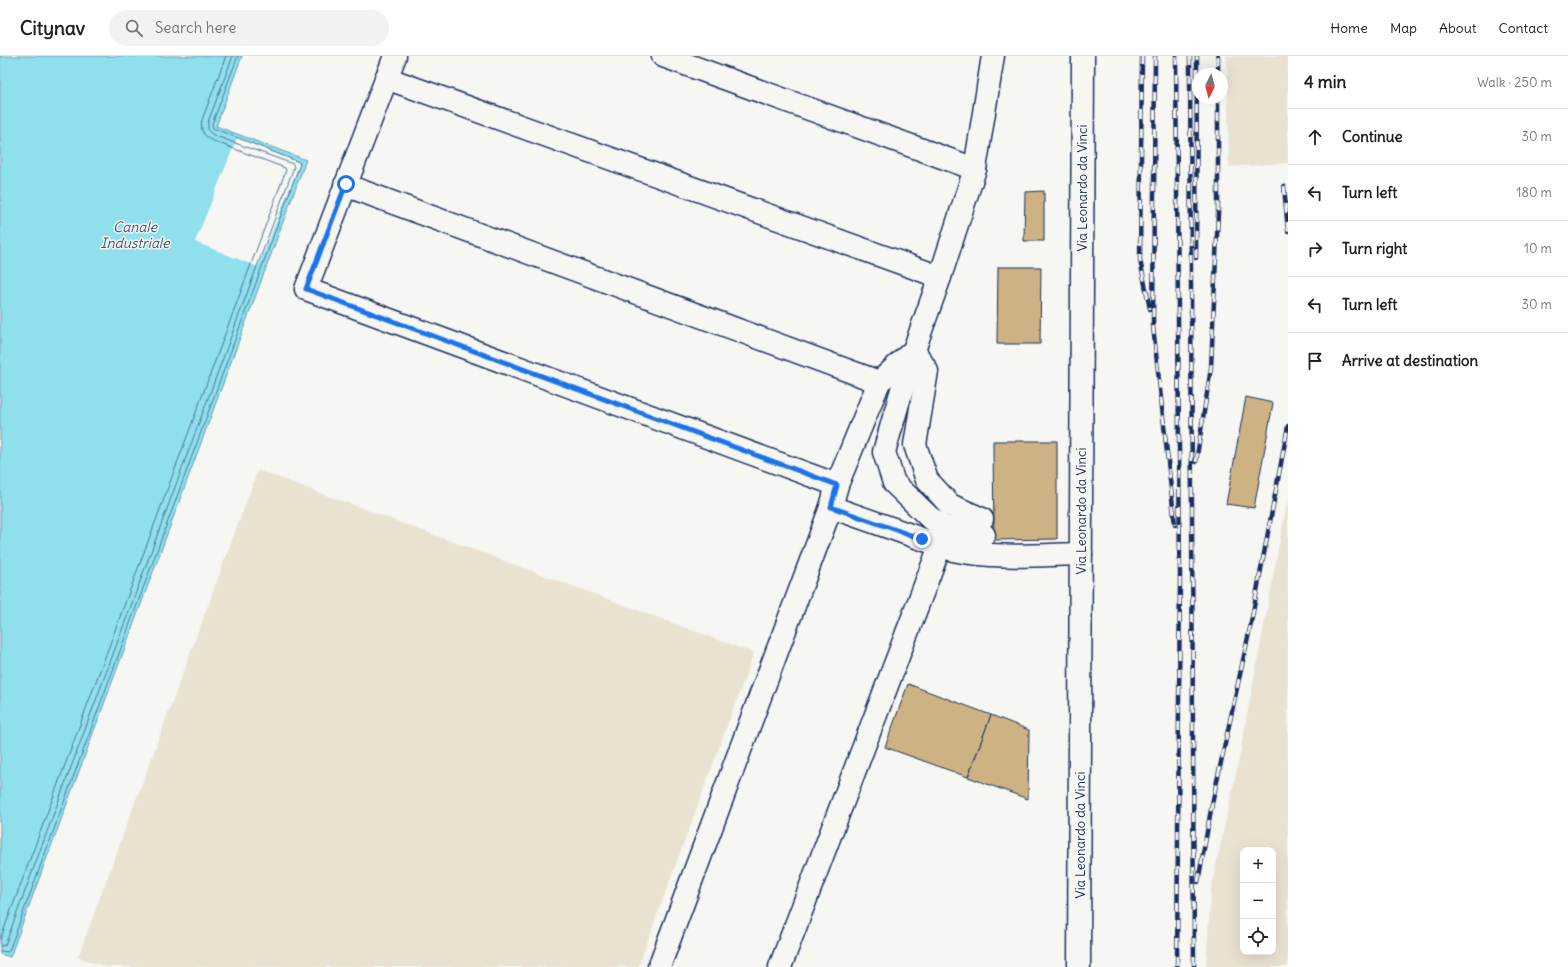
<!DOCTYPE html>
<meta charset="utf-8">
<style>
body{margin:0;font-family:Delius,sans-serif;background:#f2f2f2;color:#202124}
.controls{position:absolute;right:12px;bottom:12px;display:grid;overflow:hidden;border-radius:8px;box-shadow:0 4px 16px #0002}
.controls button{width:36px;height:36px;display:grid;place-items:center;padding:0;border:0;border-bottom:1px solid #e0e0e0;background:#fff;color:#202124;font:20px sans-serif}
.compass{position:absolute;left:1192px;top:12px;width:36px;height:36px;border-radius:50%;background:#fff;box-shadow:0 4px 16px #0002;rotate:186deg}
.stop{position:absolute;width:12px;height:12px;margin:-9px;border:3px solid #1a73e8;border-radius:50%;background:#fff}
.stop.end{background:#1a73e8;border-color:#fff;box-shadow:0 1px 4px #0008}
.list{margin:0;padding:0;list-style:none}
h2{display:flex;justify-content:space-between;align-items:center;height:52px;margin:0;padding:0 16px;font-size:17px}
h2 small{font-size:13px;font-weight:400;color:#757577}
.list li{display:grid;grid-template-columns:26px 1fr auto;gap:12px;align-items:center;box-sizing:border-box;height:56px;padding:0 16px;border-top:1px solid #e0e0e0}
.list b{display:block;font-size:15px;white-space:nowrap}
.list em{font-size:13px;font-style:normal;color:#757577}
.icon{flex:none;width:22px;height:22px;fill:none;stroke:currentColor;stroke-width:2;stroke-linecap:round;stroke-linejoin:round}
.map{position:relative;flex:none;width:1288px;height:911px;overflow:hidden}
header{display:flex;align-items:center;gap:24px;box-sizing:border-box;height:56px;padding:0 20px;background:#fff;border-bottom:1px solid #e0e0e0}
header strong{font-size:19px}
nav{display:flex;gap:22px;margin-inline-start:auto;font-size:14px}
.search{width:280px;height:36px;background:#f2f2f2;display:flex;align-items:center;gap:10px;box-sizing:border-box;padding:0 14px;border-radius:22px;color:#757577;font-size:15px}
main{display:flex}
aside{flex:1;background:#fff}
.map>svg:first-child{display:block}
</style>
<header>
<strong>Citynav</strong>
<div class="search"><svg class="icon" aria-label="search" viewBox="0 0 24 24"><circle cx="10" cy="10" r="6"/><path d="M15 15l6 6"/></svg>Search here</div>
<nav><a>Home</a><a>Map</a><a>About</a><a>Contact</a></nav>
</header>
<main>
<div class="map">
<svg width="1288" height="911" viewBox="0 0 1288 911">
<rect width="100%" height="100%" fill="#f6f6f2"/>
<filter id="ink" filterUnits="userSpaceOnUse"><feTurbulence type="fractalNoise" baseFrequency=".025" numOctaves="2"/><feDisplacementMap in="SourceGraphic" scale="8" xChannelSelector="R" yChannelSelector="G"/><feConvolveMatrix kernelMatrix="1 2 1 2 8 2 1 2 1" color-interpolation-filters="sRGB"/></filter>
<g filter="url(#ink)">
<!-- built -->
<g fill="#eae2d1" fill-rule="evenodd">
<path d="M 1227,0 L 1288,0 L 1288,107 L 1229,111 Z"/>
<path d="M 258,414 L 754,597 L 638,911 L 106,911 L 78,901 Z"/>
<path d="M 1288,441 L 1288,911 L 1206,911 L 1211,832 L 1238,708 ZM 1243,794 L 1273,794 L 1273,896 L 1243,896 Z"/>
</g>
<!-- water -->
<path fill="#8fdfec" stroke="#6199b3" d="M 0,0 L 242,0 L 216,70 L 306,104 L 10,901 L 0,898 Z"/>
<!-- pier -->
<path fill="#f6f6f2" d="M 237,82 L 300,107 L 258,211 L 195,186 Z"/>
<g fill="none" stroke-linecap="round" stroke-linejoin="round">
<!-- shore -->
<g stroke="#497597" stroke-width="1">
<path d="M 0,884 L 286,114 L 285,112 L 211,84 C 203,80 200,73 202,64 L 226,0"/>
<path d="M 0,890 L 5,889 L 294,111 L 293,108 L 213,79 L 208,74 L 208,66 L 233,0"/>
<path d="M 0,895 L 7,896 L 9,895 L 300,108 L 299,106 L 213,72 L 212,68 L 238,0"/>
</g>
</g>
<!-- building -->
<g fill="#cdb383" stroke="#1b2f5e">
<path d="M 1044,135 L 1044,185 L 1024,185 L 1025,136 Z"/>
<path d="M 998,211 L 1041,211 L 1040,288 L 997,288 Z"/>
<path d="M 1246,341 L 1273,347 L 1254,452 L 1226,448 Z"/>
<path d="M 993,385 L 1057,385 L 1057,483 L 994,484 Z"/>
<path d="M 908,628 L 991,659 L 968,721 L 885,691 Z"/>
<path d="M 991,659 L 1029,674 L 1028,743 L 968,721 Z"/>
</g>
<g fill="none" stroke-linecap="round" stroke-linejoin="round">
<defs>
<g id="minor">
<path d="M 395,0 L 306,233 L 837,429"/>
<path d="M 663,0 L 975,113"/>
<path d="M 386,22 L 940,221"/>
<path d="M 345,129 L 879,326"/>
<path d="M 914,294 L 927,315 L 915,389 L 927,424 L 950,449 L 982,463"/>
<path d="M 913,295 L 884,396 L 894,427 L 929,461 L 945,471 L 984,479"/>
<path d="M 831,451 L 953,494 C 995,503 1038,499 1081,498"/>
<path d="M 659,911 L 831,451 L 837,429 L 879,326 L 914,294 L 940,221 L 975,113 L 993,0"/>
<path d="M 780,911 L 940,490 L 945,471"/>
<path d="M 1079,911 L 1083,0"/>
</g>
</defs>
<!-- minor casing -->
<use href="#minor" stroke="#1b2f5e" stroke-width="25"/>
<!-- minor -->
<use href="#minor" stroke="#f6f6f2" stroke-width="22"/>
<defs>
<g id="rail">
<path d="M 1142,0 L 1140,204 L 1150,253"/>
<path d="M 1155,0 L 1153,270 L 1175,469"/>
<path d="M 1176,0 L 1180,518 L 1177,911"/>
<path d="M 1190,0 L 1194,911"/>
<path d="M 1218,0 L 1218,18"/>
<path d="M 1284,130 L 1288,175"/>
<path d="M 1196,202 L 1197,0"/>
<path d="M 1196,406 L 1211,312 L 1218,157 L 1218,42"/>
<path d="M 1198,826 L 1212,748 L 1250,572 L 1288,370"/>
</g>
</defs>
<!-- rail casing -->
<use href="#rail" stroke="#1b2f5e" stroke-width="4.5"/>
<!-- rail -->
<use href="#rail" stroke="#f6f6f2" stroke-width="3" stroke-dasharray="9" stroke-linecap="butt"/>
</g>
</g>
<g fill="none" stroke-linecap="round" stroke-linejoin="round" filter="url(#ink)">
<!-- route -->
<path stroke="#1a73e8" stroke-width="5" d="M 346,128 L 306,233 L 837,429 L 831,451 L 922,483"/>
</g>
<g text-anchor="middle" stroke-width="3" stroke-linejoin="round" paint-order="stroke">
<!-- street labels -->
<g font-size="13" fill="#1b2f5e" stroke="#f6f6f2">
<text transform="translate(1082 132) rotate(-90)" y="5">Via Leonardo da Vinci</text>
<text transform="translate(1081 455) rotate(-90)" y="5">Via Leonardo da Vinci</text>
<text transform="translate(1080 779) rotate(-90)" y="5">Via Leonardo da Vinci</text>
</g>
<!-- water labels -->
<g font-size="14" font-style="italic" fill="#32527a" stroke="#f6f6f2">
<text x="135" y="176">Canale<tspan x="135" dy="16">Industriale</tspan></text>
</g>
</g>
</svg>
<div class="controls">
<button>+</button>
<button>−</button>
<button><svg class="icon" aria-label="locate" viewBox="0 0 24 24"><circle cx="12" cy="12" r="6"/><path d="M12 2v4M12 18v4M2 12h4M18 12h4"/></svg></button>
</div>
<svg class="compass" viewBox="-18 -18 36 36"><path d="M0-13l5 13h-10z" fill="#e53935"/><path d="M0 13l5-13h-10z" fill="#757577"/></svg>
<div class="stop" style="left:346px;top:128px"></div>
<div class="stop end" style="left:922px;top:483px"></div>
</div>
<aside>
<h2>4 min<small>Walk · 250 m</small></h2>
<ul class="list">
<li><svg class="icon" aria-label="ahead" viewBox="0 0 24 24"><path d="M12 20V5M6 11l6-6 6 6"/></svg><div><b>Continue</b></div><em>30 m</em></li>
<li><svg class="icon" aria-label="left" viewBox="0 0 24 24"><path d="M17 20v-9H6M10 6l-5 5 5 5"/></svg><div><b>Turn left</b></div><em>180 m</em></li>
<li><svg class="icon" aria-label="right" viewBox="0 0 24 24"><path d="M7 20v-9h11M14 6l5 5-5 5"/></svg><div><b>Turn right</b></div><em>10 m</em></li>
<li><svg class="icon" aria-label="left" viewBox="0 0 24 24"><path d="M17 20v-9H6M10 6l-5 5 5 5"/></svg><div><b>Turn left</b></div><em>30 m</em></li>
<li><svg class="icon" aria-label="arrive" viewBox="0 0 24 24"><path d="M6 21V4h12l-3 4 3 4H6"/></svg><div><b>Arrive at destination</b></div></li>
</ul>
</aside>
</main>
